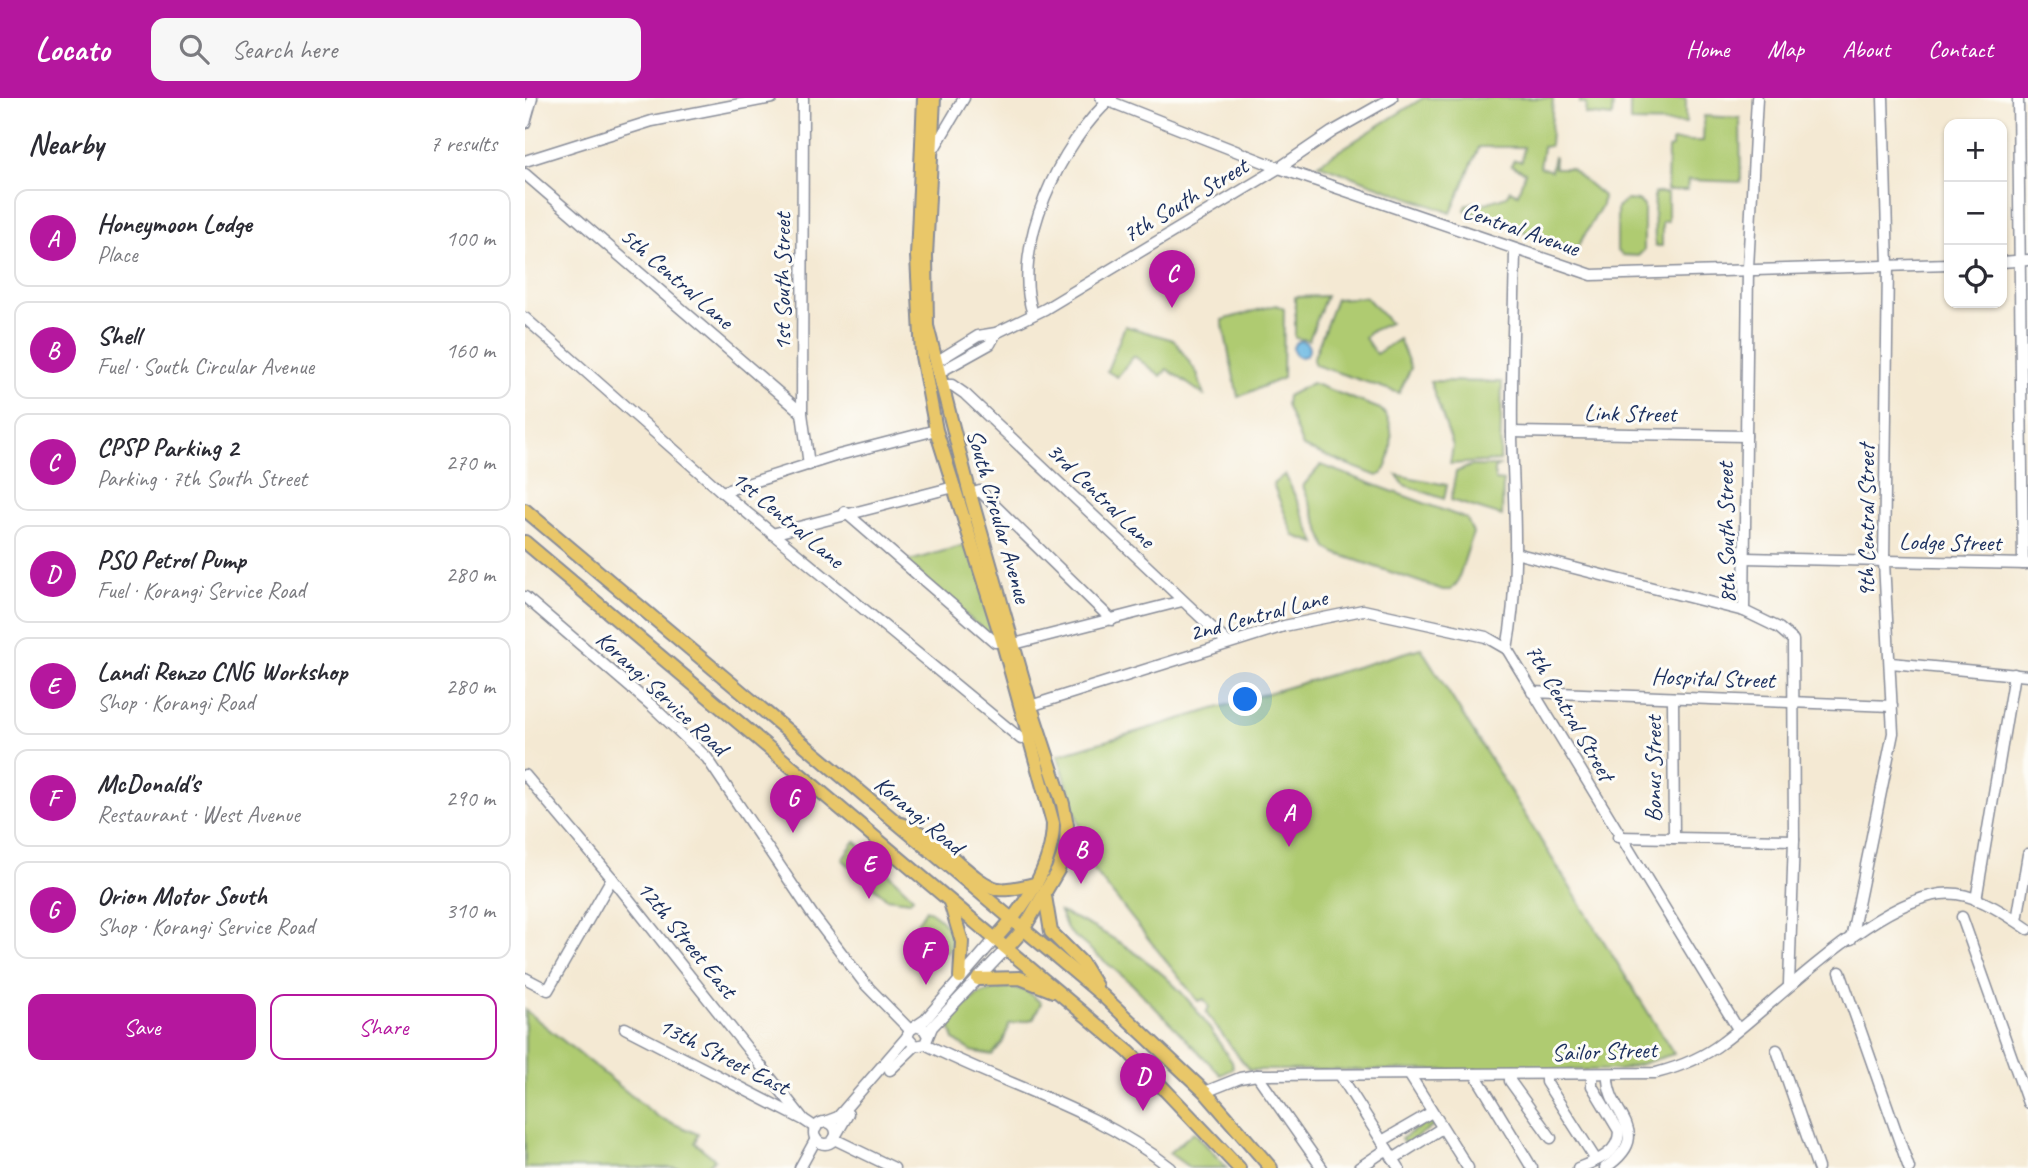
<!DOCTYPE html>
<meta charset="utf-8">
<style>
body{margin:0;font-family:Caveat,sans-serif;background:#f7f7f7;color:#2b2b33}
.controls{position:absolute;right:21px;top:21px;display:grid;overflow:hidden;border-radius:14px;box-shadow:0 2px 5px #0004}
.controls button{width:63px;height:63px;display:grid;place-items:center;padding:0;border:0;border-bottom:2px solid #e1e1e2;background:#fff;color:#2b2b33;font:35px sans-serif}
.you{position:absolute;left:721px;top:602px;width:24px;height:24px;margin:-18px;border:5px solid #fff;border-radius:50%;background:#1a73e8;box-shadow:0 0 0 10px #1a73e833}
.badge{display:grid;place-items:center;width:46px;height:46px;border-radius:50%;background:#b5179e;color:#fff;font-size:23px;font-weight:700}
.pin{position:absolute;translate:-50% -58px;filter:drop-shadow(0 2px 4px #0008)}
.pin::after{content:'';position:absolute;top:37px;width:24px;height:21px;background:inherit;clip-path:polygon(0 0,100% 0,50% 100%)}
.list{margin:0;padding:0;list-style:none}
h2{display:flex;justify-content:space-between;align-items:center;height:91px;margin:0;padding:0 28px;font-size:30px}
h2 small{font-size:23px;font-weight:400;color:#7c7c81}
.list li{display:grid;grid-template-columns:46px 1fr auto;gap:21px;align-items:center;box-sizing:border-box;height:98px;margin:0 14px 14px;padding:0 14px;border:2px solid #e1e1e2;border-radius:14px}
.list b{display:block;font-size:26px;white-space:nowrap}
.list p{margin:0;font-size:23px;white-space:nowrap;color:#7c7c81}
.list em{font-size:23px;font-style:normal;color:#7c7c81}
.actions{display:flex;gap:14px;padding:21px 28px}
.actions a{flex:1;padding:16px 0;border:2px solid #b5179e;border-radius:14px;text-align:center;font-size:24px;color:#b5179e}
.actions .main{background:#b5179e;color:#fff}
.icon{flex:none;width:38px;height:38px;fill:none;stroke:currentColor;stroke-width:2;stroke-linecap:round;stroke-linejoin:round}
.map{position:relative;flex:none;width:1503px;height:1070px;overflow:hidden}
header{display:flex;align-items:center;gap:42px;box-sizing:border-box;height:98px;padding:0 35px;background:#b5179e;color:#fff}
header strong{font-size:33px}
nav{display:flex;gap:38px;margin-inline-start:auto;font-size:24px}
.search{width:490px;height:63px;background:#f7f7f7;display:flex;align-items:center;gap:18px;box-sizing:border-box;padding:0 24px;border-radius:14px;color:#7c7c81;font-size:26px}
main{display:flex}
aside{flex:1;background:#fff}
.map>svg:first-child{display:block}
</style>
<header>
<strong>Locato</strong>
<div class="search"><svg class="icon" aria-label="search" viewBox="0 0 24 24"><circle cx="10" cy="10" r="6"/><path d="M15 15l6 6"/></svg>Search here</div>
<nav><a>Home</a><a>Map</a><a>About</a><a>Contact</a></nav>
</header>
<main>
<aside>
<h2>Nearby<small>7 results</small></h2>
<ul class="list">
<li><span class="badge">A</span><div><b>Honeymoon Lodge</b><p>Place</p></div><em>100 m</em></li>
<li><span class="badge">B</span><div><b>Shell</b><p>Fuel · South Circular Avenue</p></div><em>160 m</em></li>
<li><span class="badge">C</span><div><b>CPSP Parking 2</b><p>Parking · 7th South Street</p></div><em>270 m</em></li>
<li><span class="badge">D</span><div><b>PSO Petrol Pump</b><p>Fuel · Korangi Service Road</p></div><em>280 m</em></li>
<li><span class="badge">E</span><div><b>Landi Renzo CNG Workshop</b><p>Shop · Korangi Road</p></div><em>280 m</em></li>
<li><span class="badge">F</span><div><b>McDonald's</b><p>Restaurant · West Avenue</p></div><em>290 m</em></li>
<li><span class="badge">G</span><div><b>Orion Motor South</b><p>Shop · Korangi Service Road</p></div><em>310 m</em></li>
</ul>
<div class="actions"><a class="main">Save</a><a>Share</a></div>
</aside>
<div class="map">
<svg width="1503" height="1070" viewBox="0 0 1503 1070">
<rect width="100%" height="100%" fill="#fdfcf7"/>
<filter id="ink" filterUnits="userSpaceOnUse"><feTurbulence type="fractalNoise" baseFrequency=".0143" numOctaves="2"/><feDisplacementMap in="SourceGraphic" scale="14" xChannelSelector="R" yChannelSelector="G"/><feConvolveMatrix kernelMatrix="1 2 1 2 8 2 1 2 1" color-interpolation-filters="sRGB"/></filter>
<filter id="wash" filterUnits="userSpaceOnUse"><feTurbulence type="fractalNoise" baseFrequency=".00686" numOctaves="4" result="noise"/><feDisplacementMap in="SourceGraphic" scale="28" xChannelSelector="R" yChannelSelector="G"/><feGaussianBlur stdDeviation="1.57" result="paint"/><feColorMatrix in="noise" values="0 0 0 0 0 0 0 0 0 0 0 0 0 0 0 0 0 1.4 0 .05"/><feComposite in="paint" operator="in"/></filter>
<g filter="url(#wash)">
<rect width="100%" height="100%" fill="#f4e9d3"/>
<!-- green -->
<g fill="#afcb71" stroke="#657d68" stroke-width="2">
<path d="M 898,0 L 1028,0 L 1025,48 L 1018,49 L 1015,69 L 1026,73 L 1029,58 L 1030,70 L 1045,70 L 1078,98 L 1077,107 L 1052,150 L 1047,151 L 940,112 L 942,107 L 949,104 L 955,107 L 982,98 L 985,92 L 993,96 L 1000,74 L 986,67 L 989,62 L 997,63 L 999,49 L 954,49 L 926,115 L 793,66 Z"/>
<path d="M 1055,0 L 1088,0 L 1087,19 L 1060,16 L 1061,6 L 1055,5 Z"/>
<path d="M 1105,0 L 1161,0 L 1161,25 L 1105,24 Z"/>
<path d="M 1179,18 L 1215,20 L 1216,84 L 1163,82 L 1162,92 L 1142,92 L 1143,50 L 1147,49 L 1147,43 L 1178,43 Z"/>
<path d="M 1129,95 L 1143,95 L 1143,123 L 1137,124 L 1137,148 L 1130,148 Z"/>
<path d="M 1101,102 L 1114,103 L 1119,108 L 1119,152 L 1113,158 L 1097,157 L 1092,152 L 1092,110 Z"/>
<path d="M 801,198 L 784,242 L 770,240 L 770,199 Z"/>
<path d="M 841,199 L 865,225 L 844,234 L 840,240 L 851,256 L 874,241 L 886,270 L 874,295 L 790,267 L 788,262 L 811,201 Z"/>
<path d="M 751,207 L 759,211 L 758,280 L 713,299 L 697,222 Z"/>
<path d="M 600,228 L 649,242 L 672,275 L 679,297 L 642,271 L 636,278 L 609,258 L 592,279 L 582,273 Z"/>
<path d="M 905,283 L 977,284 L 975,363 L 925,366 L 928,348 Z"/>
<path d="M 787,285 L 855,311 C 872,324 868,359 857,376 L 852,378 L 778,349 L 761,307 L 762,298 Z"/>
<path d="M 796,367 L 942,421 L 948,435 L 932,485 L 926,492 L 918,492 L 810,455 L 802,450 L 778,388 Z"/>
<path d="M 945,368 L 974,368 L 970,371 L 970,382 L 978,383 L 977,418 L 926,402 L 931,374 Z"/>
<path d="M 760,376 L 791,445 L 769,438 L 748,386 Z"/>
<path d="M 872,377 L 922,387 L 919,401 L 879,387 Z"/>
<path d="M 446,445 L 476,542 L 470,543 L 381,464 Z"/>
<path d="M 896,550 L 1149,956 L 1096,972 L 724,972 L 681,915 L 684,909 L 679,901 L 673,903 L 567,770 L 533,657 Z"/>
<path d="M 330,743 L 388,799 L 385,803 L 361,800 L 317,761 Z"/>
<path d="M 401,811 C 417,820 428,831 427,850 L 422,855 L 390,828 Z"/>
<path d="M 535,814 C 577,831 621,858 652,890 C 674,912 690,939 707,964 L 708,970 L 696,977 L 607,886 L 543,833 Z"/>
<path d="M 486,889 L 502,893 L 516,905 L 508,921 L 484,926 L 478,944 L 467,957 L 446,953 L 429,942 L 425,928 C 447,898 449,894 486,889 Z"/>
<path d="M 0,912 L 133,1019 L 173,1036 L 170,1045 L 190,1061 L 181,1070 L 0,1070 Z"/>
<path d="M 907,1021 L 910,1027 L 880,1046 L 876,1041 Z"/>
<path d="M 669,1034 L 702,1070 L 665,1070 L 644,1055 Z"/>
</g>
<!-- water -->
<circle fill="#69b8e3" stroke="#4274a0" stroke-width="2" cx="776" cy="251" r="8"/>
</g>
<g filter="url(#ink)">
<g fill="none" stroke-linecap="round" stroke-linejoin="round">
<defs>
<g id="minor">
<path d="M 278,0 L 277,315 L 284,367"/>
<path d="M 576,0 L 754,70 L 1067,177 L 1424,166"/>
<path d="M 1232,0 L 1223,170 L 1219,513 L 1254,530 L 1268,542 L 1269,742 L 1264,886"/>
<path d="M 1493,0 L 1498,466"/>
<path d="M 0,25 L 7,0"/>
<path d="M 407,54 L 439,0"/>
<path d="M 0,63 L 127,23 L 247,0"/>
<path d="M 0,76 L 277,315"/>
<path d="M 990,153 C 989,215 986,277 987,339 C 989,409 995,482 982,551 L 1213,931"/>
<path d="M 1477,164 L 1503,162"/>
<path d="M 508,216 C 485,149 536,44 587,0"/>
<path d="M 0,220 L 197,394 L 496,641 L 506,639"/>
<path d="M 411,264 L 453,238 L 471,235 L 520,211 L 754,70 L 807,34 L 867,0"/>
<path d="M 413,275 L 465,246 L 471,235"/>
<path d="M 416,287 L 427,287 L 440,296 L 703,545"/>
<path d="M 987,334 L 1221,338"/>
<path d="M 197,394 L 310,358 L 411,332"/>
<path d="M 445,396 L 455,393 L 587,522"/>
<path d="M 320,414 L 470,544 L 477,542"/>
<path d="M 247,436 L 429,389"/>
<path d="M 990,455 L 1219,513"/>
<path d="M 1220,460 L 1502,466"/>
<path d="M 0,499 L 126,607 L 182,660 L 287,816 L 340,886 L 385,932"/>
<path d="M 489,546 L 657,503"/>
<path d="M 1366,565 L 1503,578"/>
<path d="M 1007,594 L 1367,608"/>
<path d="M 1148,601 L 1149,740"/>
<path d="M 499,610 L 759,528 L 838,512 L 961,539 L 982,551"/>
<path d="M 0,677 L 87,780 L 279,1022 L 291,1030"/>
<path d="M 1093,739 L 1269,742"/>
<path d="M 1451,802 L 1489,576"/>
<path d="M 1437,819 L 1503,1005"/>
<path d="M 1492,823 L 1503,756"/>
<path d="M 1326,841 L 1368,635 L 1359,464 L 1363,168 L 1358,0"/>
<path d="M 1315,874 L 1384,1070"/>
<path d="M 0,880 L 23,892 L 87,780"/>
<path d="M 391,928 L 400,922 L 470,841"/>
<path d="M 100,930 L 277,1021"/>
<path d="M 403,938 L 399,931 L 391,928 L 385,932 L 382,939 L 390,948 L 400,946 L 407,929 L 482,850"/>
<path d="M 400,946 C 484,989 570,1010 646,1070"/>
<path d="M 1252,952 L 1293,1070"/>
<path d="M 365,972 L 390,948"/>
<path d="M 884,976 L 943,1070"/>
<path d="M 950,976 L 1007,1070"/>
<path d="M 985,976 L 985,983 L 1026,1040"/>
<path d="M 732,977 L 797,1070"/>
<path d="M 815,977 L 874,1070"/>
<path d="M 1021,977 L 1021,984 L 1071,1062"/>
<path d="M 680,994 L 715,980 L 732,977 L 1131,975 C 1154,969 1179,959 1198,944 C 1251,905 1363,787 1432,796 C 1456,799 1484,818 1503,831"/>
<circle cx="300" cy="1035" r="11"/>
<path d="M 297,1025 L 313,1019 L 382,939"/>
<path d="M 311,1037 L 323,1016"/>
<path d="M 309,1041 L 369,1070"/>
<path d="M 857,1043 L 907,1014"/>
<path d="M 868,1061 L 917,1030"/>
<path d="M 275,1070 L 291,1041"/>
<path d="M 834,1070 L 862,1051"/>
<path d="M 1053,1070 C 1071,1063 1094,1056 1094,1033 L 1067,988 L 1067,977"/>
<path d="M 1080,1070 C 1133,1034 1081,1017 1083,977"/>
</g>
<g id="major">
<path d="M 399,0 L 392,158 L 397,258 L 411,332 L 477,542 L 528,725 C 528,770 499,809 470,841"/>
<path d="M 409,0 L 401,158 L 402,228 L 445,396 L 506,609 L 538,706 L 542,727 L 541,749 L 533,772 L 498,832 L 482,850"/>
<path d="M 0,412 L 577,897 L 680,994 L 746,1070"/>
<path d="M 0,444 L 604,954 L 714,1070"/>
<path d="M 376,726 C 413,737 446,785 473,791 C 485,793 499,788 511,786"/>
<path d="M 520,798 L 526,834 L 557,865 L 571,888"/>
<path d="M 425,804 L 437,844 L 435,879"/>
<path d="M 453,881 L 495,880 L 528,893"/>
</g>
</defs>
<!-- minor casing -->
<use href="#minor" stroke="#888c98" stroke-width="13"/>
<!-- major casing -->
<use href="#major" stroke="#888c98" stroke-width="16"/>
<!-- minor -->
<use href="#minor" stroke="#fff" stroke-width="10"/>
<!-- major -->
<use href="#major" stroke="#e9c769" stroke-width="12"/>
</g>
</g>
<g text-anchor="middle" stroke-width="6" stroke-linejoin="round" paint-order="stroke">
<!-- street labels -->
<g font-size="24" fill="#1b2f5e" stroke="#fdfcf7">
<text transform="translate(660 102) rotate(-31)" y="8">7th South Street</text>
<text transform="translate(996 131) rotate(19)" y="8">Central Avenue</text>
<text transform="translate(152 180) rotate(41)" y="8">5th Central Lane</text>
<text transform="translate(257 184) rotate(-90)" y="8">1st South Street</text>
<text transform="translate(1105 315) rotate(1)" y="8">Link Street</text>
<text transform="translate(576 397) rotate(44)" y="8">3rd Central Lane</text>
<text transform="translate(474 418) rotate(74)" y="8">South Circular Avenue</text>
<text transform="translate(263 421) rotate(40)" y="8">1st Central Lane</text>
<text transform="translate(1341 423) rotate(-90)" y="8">9th Central Street</text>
<text transform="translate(1201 435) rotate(-91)" y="8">8th South Street</text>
<text transform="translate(1425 444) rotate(1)" y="8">Lodge Street</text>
<text transform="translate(733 517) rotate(-15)" y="8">2nd Central Lane</text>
<text transform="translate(1188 580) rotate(2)" y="8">Hospital Street</text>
<text transform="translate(137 595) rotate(43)" y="8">Korangi Service Road</text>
<text transform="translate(1045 614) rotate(60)" y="8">7th Central Street</text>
<text transform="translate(1128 671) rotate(-90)" y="8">Bonus Street</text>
<text transform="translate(394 717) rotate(40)" y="8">Korangi Road</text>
<text transform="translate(162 841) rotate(51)" y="8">12th Street East</text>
<text transform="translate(1079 953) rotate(-2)" y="8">Sailor Street</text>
<text transform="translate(199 958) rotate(27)" y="8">13th Street East</text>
</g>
</g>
</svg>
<div class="controls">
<button>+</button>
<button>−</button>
<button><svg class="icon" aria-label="locate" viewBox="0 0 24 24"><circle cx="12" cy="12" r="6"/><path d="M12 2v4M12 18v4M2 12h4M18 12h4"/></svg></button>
</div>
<div class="you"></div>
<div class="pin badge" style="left:764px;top:749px">A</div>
<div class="pin badge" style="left:556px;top:786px">B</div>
<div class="pin badge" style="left:647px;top:210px">C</div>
<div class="pin badge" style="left:618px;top:1013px">D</div>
<div class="pin badge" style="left:344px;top:801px">E</div>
<div class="pin badge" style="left:401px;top:887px">F</div>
<div class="pin badge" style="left:268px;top:735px">G</div>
</div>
</main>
